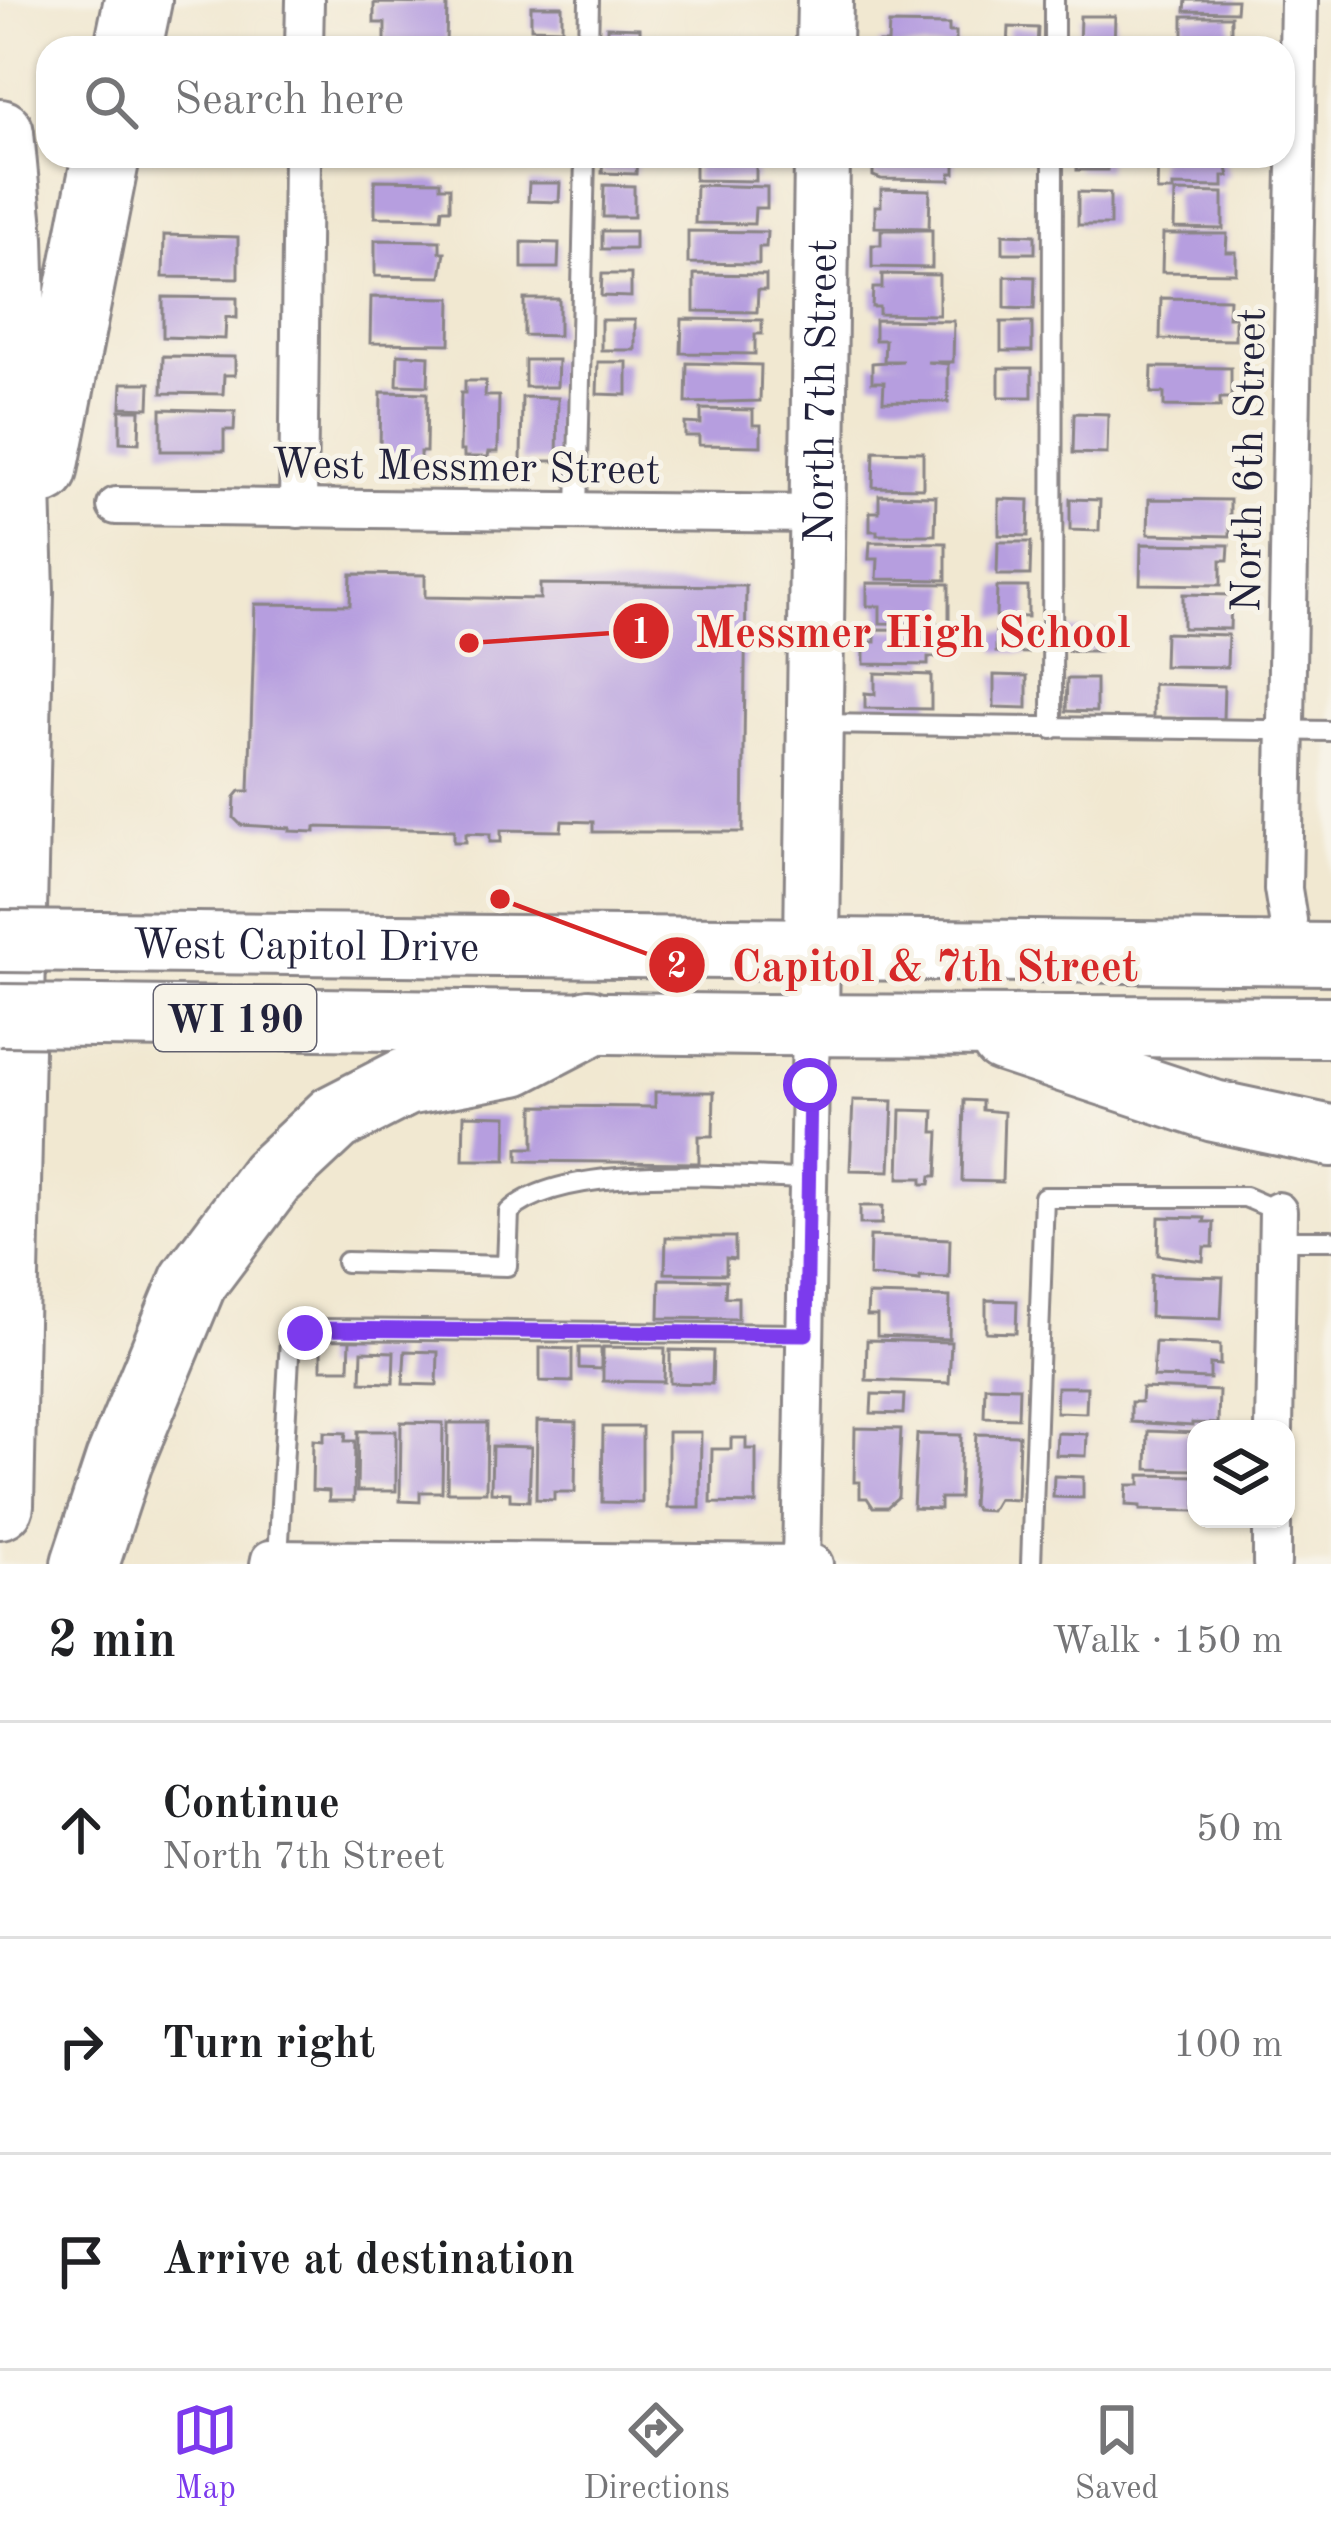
<!DOCTYPE html>
<meta charset="utf-8">
<style>
body{margin:0;font-family:"Old Standard TT",serif;background:#f2f2f2;color:#202124}
.controls{position:absolute;right:36px;bottom:36px;display:grid;overflow:hidden;border-radius:24px;box-shadow:0 3px 9px #0004}
.controls button{width:108px;height:108px;display:grid;place-items:center;padding:0;border:0;border-bottom:3px solid #e0e0e0;background:#fff;color:#202124;font:60px sans-serif}
.stop{position:absolute;width:36px;height:36px;margin:-27px;border:9px solid #7c3aed;border-radius:50%;background:#fff}
.stop.end{background:#7c3aed;border-color:#fff;box-shadow:0 3px 12px #0008}
.list{margin:0;padding:0;list-style:none}
h2{display:flex;justify-content:space-between;align-items:center;height:156px;margin:0;padding:0 48px;font-size:51px}
h2 small{font-size:39px;font-weight:400;color:#757577}
.list li{display:grid;grid-template-columns:78px 1fr auto;gap:36px;align-items:center;box-sizing:border-box;height:216px;padding:0 48px;border-top:3px solid #e0e0e0}
.list b{display:block;font-size:45px;white-space:nowrap}
.list p{margin:0;font-size:39px;white-space:nowrap;color:#757577}
.list em{font-size:39px;font-style:normal;color:#757577}
.icon{flex:none;width:66px;height:66px;fill:none;stroke:currentColor;stroke-width:2;stroke-linecap:round;stroke-linejoin:round}
.map{position:relative;flex:none;width:1331px;height:1564px;overflow:hidden}
.search{position:absolute;background:#fff;box-shadow:0 3px 9px #0004;left:36px;right:36px;top:36px;height:132px;display:flex;align-items:center;gap:30px;box-sizing:border-box;padding:0 42px;border-radius:36px;color:#757577;font-size:45px}
.sheet{height:804px;background:#fff}
nav{display:flex;justify-content:space-around;align-items:center;box-sizing:border-box;height:168px;border-top:3px solid #e0e0e0;background:#fff;font-size:33px;color:#757577}
nav a{display:grid;justify-items:center;gap:6px}
nav .on{color:#7c3aed}
.map>svg:first-child{display:block}
</style>
<div class="map">
<svg width="1331" height="1564" viewBox="0 0 1331 1564">
<rect width="100%" height="100%" fill="#f7f3e8"/>
<filter id="ink" filterUnits="userSpaceOnUse"><feTurbulence type="fractalNoise" baseFrequency=".00833" numOctaves="2"/><feDisplacementMap in="SourceGraphic" scale="24" xChannelSelector="R" yChannelSelector="G"/><feConvolveMatrix kernelMatrix="1 2 1 2 8 2 1 2 1" color-interpolation-filters="sRGB"/></filter>
<filter id="wash" filterUnits="userSpaceOnUse"><feTurbulence type="fractalNoise" baseFrequency=".004" numOctaves="4" result="noise"/><feDisplacementMap in="SourceGraphic" scale="48" xChannelSelector="R" yChannelSelector="G"/><feGaussianBlur stdDeviation="2.7" result="paint"/><feColorMatrix in="noise" values="0 0 0 0 0 0 0 0 0 0 0 0 0 0 0 0 0 1.4 0 .05"/><feComposite in="paint" operator="in"/></filter>
<g filter="url(#wash)">
<rect width="100%" height="100%" fill="#f1e8d1"/>
<g id="blocks">
<!-- building -->
<g fill="#b69edf">
<path d="M 1186,0 L 1237,0 L 1236,12 L 1185,11 Z"/>
<path d="M 374,3 L 447,4 L 446,44 L 385,43 L 385,23 L 374,23 Z"/>
<path d="M 531,6 L 562,6 L 562,29 L 531,28 Z"/>
<path d="M 1080,16 L 1115,16 L 1114,47 L 1079,47 Z"/>
<path d="M 1183,16 L 1231,16 L 1231,36 L 1236,36 L 1236,48 L 1171,48 L 1171,40 L 1183,40 Z"/>
<path d="M 889,24 L 949,25 L 949,32 L 956,32 L 956,48 L 879,48 L 879,43 L 888,43 Z"/>
<path d="M 607,27 L 640,28 L 640,48 L 607,48 Z"/>
<path d="M 1009,27 L 1038,28 L 1037,48 L 1008,48 Z"/>
<path d="M 603,156 L 637,156 L 636,174 L 602,173 Z"/>
<path d="M 695,156 L 767,156 L 767,164 L 756,164 L 756,181 L 695,180 Z"/>
<path d="M 873,156 L 951,156 L 955,159 L 955,173 L 950,173 L 950,180 L 881,179 L 873,176 Z"/>
<path d="M 1077,156 L 1108,156 L 1107,170 L 1077,170 Z"/>
<path d="M 1167,156 L 1224,156 L 1229,176 L 1223,176 L 1223,187 L 1173,186 L 1173,191 L 1157,191 L 1158,159 Z"/>
<path d="M 375,180 L 440,181 L 440,187 L 450,187 L 450,209 L 442,209 L 441,218 L 375,217 Z"/>
<path d="M 529,183 L 560,183 L 559,202 L 528,201 Z"/>
<path d="M 604,185 L 634,186 L 634,217 L 603,217 Z"/>
<path d="M 696,185 L 767,187 L 767,208 L 755,208 L 754,224 L 695,223 Z"/>
<path d="M 881,189 L 930,190 L 929,228 L 875,227 L 875,206 L 881,206 Z"/>
<path d="M 1078,192 L 1110,193 L 1110,225 L 1078,225 Z"/>
<path d="M 1175,192 L 1223,193 L 1223,229 L 1174,228 Z"/>
<path d="M 881,230 L 932,230 L 932,268 L 872,267 L 872,245 L 881,245 Z"/>
<rect x="602" y="231" width="33" height="18"/>
<path d="M 688,231 L 767,232 L 766,247 L 759,247 L 759,264 L 688,263 Z"/>
<path d="M 1003,234 L 1035,235 L 1035,253 L 1003,253 Z"/>
<path d="M 1163,234 L 1227,234 L 1226,252 L 1236,252 L 1236,273 L 1162,272 Z"/>
<path d="M 164,235 L 238,237 L 238,278 L 163,277 Z"/>
<path d="M 375,240 L 440,241 L 440,252 L 445,252 L 441,277 L 375,276 Z"/>
<path d="M 522,242 L 559,243 L 558,268 L 522,268 Z"/>
<path d="M 602,274 L 631,274 L 631,297 L 601,296 Z"/>
<path d="M 694,274 L 766,275 L 766,290 L 758,290 L 757,312 L 694,311 Z"/>
<path d="M 882,274 L 939,275 L 939,315 L 879,314 L 879,307 L 872,307 L 873,288 L 882,288 Z"/>
<path d="M 1005,276 L 1035,277 L 1034,309 L 1005,308 Z"/>
<path d="M 163,297 L 237,298 L 237,318 L 226,317 L 225,339 L 163,337 Z"/>
<path d="M 371,297 L 451,298 L 450,344 L 370,343 Z"/>
<path d="M 1161,298 L 1229,299 L 1228,317 L 1235,317 L 1235,340 L 1160,339 Z"/>
<path d="M 524,299 L 559,299 L 559,336 L 524,335 Z"/>
<path d="M 682,319 L 762,320 L 762,334 L 755,334 L 755,354 L 681,353 Z"/>
<rect x="601" y="320" width="34" height="30"/>
<path d="M 875,320 L 954,321 L 953,362 L 927,362 L 948,364 L 948,402 L 883,401 L 884,382 L 872,382 L 872,363 L 903,361 L 884,361 L 885,340 L 875,340 Z"/>
<rect x="1001" y="322" width="31" height="29"/>
<path d="M 398,354 L 429,356 L 428,386 L 397,385 Z"/>
<path d="M 163,356 L 235,357 L 235,375 L 224,375 L 223,394 L 162,393 Z"/>
<path d="M 525,360 L 558,360 L 557,387 L 525,387 Z"/>
<path d="M 598,362 L 627,362 L 627,395 L 597,394 Z"/>
<path d="M 687,363 L 761,365 L 760,401 L 686,403 Z"/>
<path d="M 1152,367 L 1231,368 L 1231,398 L 1220,398 L 1220,407 L 1164,406 L 1164,393 L 1151,393 Z"/>
<rect x="999" y="368" width="33" height="29"/>
<path d="M 465,381 L 486,381 L 485,396 L 499,396 L 498,452 L 489,452 L 488,457 L 464,457 L 464,451 L 460,451 L 461,393 L 465,393 Z"/>
<path d="M 122,383 L 150,383 L 149,408 L 121,407 Z"/>
<path d="M 381,392 L 427,393 L 426,452 L 420,452 L 420,462 L 383,462 L 383,451 L 380,451 Z"/>
<path d="M 522,397 L 558,398 L 557,461 L 521,461 Z"/>
<path d="M 161,409 L 235,411 L 234,430 L 224,430 L 224,451 L 161,451 Z"/>
<path d="M 701,409 L 753,410 L 753,425 L 761,425 L 761,446 L 699,445 L 699,436 L 685,436 L 685,423 L 701,424 Z"/>
<path d="M 120,410 L 140,410 L 139,443 L 120,442 Z"/>
<path d="M 1074,413 L 1108,414 L 1107,454 L 1073,453 Z"/>
<path d="M 874,451 L 923,452 L 923,488 L 873,487 Z"/>
<path d="M 879,495 L 936,496 L 935,535 L 877,535 L 877,531 L 870,531 L 870,512 L 879,512 Z"/>
<path d="M 999,499 L 1029,500 L 1028,536 L 999,535 Z"/>
<path d="M 1070,499 L 1100,500 L 1099,531 L 1070,530 Z"/>
<path d="M 1149,499 L 1230,500 L 1230,536 L 1148,534 Z"/>
<path d="M 870,542 L 946,543 L 946,580 L 877,579 L 878,559 L 869,559 Z"/>
<path d="M 998,542 L 1031,542 L 1030,575 L 997,575 Z"/>
<path d="M 1141,544 L 1229,545 L 1228,560 L 1221,560 L 1221,585 L 1140,584 Z"/>
<path d="M 351,574 L 425,575 L 425,597 L 540,599 L 540,584 L 746,586 L 743,832 L 593,832 L 593,822 L 562,821 L 561,831 L 501,830 L 501,842 L 490,842 L 490,834 L 466,833 L 466,842 L 454,842 L 454,830 L 315,827 L 315,832 L 290,831 L 290,828 L 241,825 L 234,818 L 235,797 L 240,791 L 249,791 L 255,604 L 350,605 Z"/>
<path d="M 867,583 L 949,584 L 949,624 L 880,623 L 880,606 L 867,606 Z"/>
<path d="M 997,587 L 1028,587 L 1028,617 L 996,616 Z"/>
<path d="M 1183,594 L 1231,595 L 1230,629 L 1183,628 Z"/>
<path d="M 875,629 L 944,630 L 943,657 L 928,657 L 928,665 L 864,664 L 864,642 L 875,642 Z"/>
<path d="M 1068,630 L 1100,631 L 1100,651 L 1068,651 Z"/>
<path d="M 996,631 L 1027,633 L 1027,653 L 996,652 Z"/>
<path d="M 1165,633 L 1228,635 L 1227,667 L 1164,666 Z"/>
<path d="M 875,673 L 931,675 L 931,709 L 865,708 L 865,693 L 875,694 Z"/>
<path d="M 994,675 L 1027,676 L 1027,708 L 994,707 Z"/>
<path d="M 1067,679 L 1096,679 L 1096,712 L 1066,711 Z"/>
<path d="M 1153,684 L 1224,686 L 1223,719 L 1153,718 Z"/>
<path d="M 655,1092 L 714,1092 L 713,1136 L 699,1136 L 699,1163 L 518,1161 L 518,1148 L 534,1148 L 534,1106 L 655,1107 Z"/>
<path d="M 853,1100 L 893,1101 L 890,1171 L 850,1170 Z"/>
<path d="M 964,1100 L 982,1101 L 982,1110 L 1004,1112 L 1002,1182 L 962,1181 Z"/>
<path d="M 901,1110 L 934,1111 L 933,1132 L 939,1132 L 937,1176 L 931,1176 L 930,1184 L 922,1184 L 922,1178 L 899,1178 Z"/>
<path d="M 464,1115 L 507,1116 L 506,1160 L 463,1160 Z"/>
<path d="M 860,1206 L 883,1206 L 882,1224 L 860,1224 Z"/>
<path d="M 1159,1217 L 1205,1218 L 1204,1222 L 1214,1222 L 1213,1247 L 1204,1247 L 1203,1261 L 1158,1255 Z"/>
<path d="M 870,1236 L 950,1239 L 949,1278 L 920,1277 L 920,1281 L 869,1276 Z"/>
<path d="M 666,1237 L 735,1237 L 735,1259 L 726,1258 L 726,1274 L 665,1273 Z"/>
<path d="M 1151,1275 L 1223,1277 L 1221,1319 L 1150,1317 Z"/>
<path d="M 660,1279 L 726,1280 L 725,1297 L 738,1297 L 738,1319 L 659,1318 Z"/>
<path d="M 868,1295 L 950,1297 L 949,1339 L 877,1336 L 877,1316 L 867,1316 Z"/>
<path d="M 986,1300 L 1017,1301 L 1016,1333 L 986,1332 Z"/>
<path d="M 321,1339 L 350,1339 L 349,1369 L 321,1369 Z"/>
<path d="M 867,1340 L 951,1342 L 949,1383 L 866,1380 Z"/>
<path d="M 1155,1342 L 1220,1345 L 1220,1365 L 1210,1364 L 1210,1379 L 1153,1377 Z"/>
<path d="M 603,1347 L 665,1348 L 664,1382 L 603,1381 Z"/>
<path d="M 540,1348 L 572,1349 L 572,1382 L 540,1381 Z"/>
<path d="M 579,1348 L 601,1348 L 601,1369 L 579,1368 Z"/>
<path d="M 670,1350 L 713,1351 L 712,1384 L 670,1383 Z"/>
<path d="M 362,1351 L 394,1352 L 393,1383 L 361,1382 Z"/>
<path d="M 405,1351 L 438,1352 L 437,1385 L 403,1384 Z"/>
<path d="M 985,1386 L 1019,1387 L 1018,1418 L 984,1417 Z"/>
<path d="M 1057,1387 L 1087,1387 L 1086,1413 L 1056,1412 Z"/>
<path d="M 1142,1388 L 1219,1391 L 1218,1424 L 1192,1423 L 1192,1426 L 1131,1422 L 1131,1402 L 1141,1402 Z"/>
<path d="M 872,1394 L 904,1395 L 903,1414 L 871,1413 Z"/>
<path d="M 537,1421 L 576,1422 L 575,1492 L 554,1492 L 554,1500 L 536,1499 Z"/>
<path d="M 401,1422 L 443,1423 L 442,1492 L 420,1492 L 420,1502 L 400,1501 Z"/>
<path d="M 448,1423 L 487,1423 L 486,1492 L 447,1492 Z"/>
<path d="M 603,1427 L 642,1427 L 642,1503 L 602,1502 Z"/>
<path d="M 855,1428 L 901,1429 L 898,1497 L 887,1507 L 873,1507 L 867,1498 L 860,1498 L 860,1482 L 854,1482 Z"/>
<path d="M 358,1431 L 396,1431 L 396,1491 L 357,1491 Z"/>
<path d="M 1148,1431 L 1196,1433 L 1196,1470 L 1147,1469 Z"/>
<path d="M 324,1432 L 346,1433 L 345,1441 L 355,1441 L 354,1501 L 329,1501 L 329,1491 L 312,1490 L 313,1440 L 324,1441 Z"/>
<path d="M 668,1432 L 701,1432 L 700,1508 L 668,1508 Z"/>
<path d="M 1057,1433 L 1087,1434 L 1086,1456 L 1056,1455 Z"/>
<path d="M 917,1434 L 961,1435 L 959,1498 L 940,1498 L 940,1509 L 913,1508 Z"/>
<path d="M 976,1434 L 1019,1435 L 1017,1500 L 998,1499 L 991,1511 L 976,1510 L 972,1505 Z"/>
<path d="M 731,1438 L 746,1438 L 746,1449 L 756,1449 L 756,1504 L 711,1503 L 712,1449 L 731,1449 Z"/>
<path d="M 492,1446 L 531,1447 L 529,1501 L 510,1500 L 510,1493 L 491,1492 Z"/>
<path d="M 1140,1475 L 1196,1476 L 1196,1511 L 1140,1510 L 1140,1506 L 1126,1505 L 1127,1485 L 1140,1485 Z"/>
<path d="M 1054,1476 L 1083,1477 L 1083,1498 L 1053,1497 Z"/>
</g>
</g>
</g>
<g filter="url(#ink)">
<use href="#blocks" fill-opacity="0" stroke="#8a8586" stroke-width="3"/>
<g fill="none" stroke-linecap="round" stroke-linejoin="round">
<defs>
<g id="lane">
<path d="M 588,48 L 589,0"/>
<path d="M 1054,48 L 1054,0"/>
<path d="M 577,512 L 585,156"/>
<path d="M 819,724 L 1331,731"/>
<path d="M 1052,729 L 1053,156"/>
<path d="M 1277,1240 L 1331,1240"/>
<path d="M 346,1262 L 507,1266 L 509,1212 C 563,1161 734,1178 808,1179"/>
<path d="M 278,1559 L 290,1338 L 319,1329 L 805,1334"/>
<path d="M 1031,1564 L 1044,1197 L 1245,1197 L 1278,1211"/>
</g>
<g id="street">
<path d="M 304,48 L 305,0"/>
<path d="M 116,506 L 816,514"/>
<path d="M 298,509 L 302,156"/>
<path d="M 1288,920 L 1283,889 L 1299,0"/>
<path d="M 1274,1429 L 1278,1211"/>
<path d="M 269,1564 L 270,1559 L 814,1564"/>
<path d="M 801,1564 L 811,1024"/>
<path d="M 1272,1564 L 1272,1519"/>
</g>
<g id="secondary">
<path d="M 824,48 L 825,0"/>
<path id="s1" d="M 811,1024 L 822,156"/>
</g>
<g id="primary">
<path id="s2" d="M 99,942 L 1331,954"/>
<path d="M 99,1016 L 761,1025 L 1331,1027"/>
<path d="M 1002,1041 L 1214,1111 L 1331,1136"/>
</g>
<g id="highway">
<path d="M 128,48 L 138,0"/>
<path d="M 0,133 L 10,239 L 20,592 L 0,1505"/>
<path d="M 44,470 L 106,156"/>
<path d="M 85,1564 L 119,1461 L 193,1282 L 271,1178 L 335,1118 L 405,1082 L 514,1062 L 589,1023"/>
</g>
</defs>
<!-- lane casing -->
<use href="#lane" stroke="#8a8586" stroke-width="24"/>
<!-- street casing -->
<use href="#street" stroke="#8a8586" stroke-width="42"/>
<!-- secondary casing -->
<use href="#secondary" stroke="#8a8586" stroke-width="60"/>
<!-- primary casing -->
<use href="#primary" stroke="#8a8586" stroke-width="66"/>
<!-- highway casing -->
<use href="#highway" stroke="#8a8586" stroke-width="72"/>
<!-- lane -->
<use href="#lane" stroke="#fff" stroke-width="18"/>
<!-- street -->
<use href="#street" stroke="#fff" stroke-width="36"/>
<!-- secondary -->
<use href="#secondary" stroke="#fff" stroke-width="54"/>
<!-- primary -->
<use href="#primary" stroke="#fff" stroke-width="60"/>
<!-- highway -->
<use href="#highway" stroke="#fff" stroke-width="66"/>
<defs>
<g id="primary-bridge">
<path d="M 0,941 L 99,942"/>
<path d="M 0,1015 L 99,1016"/>
</g>
</defs>
<!-- primary-bridge casing -->
<use href="#primary-bridge" stroke="#8a8586" stroke-width="66" stroke-linecap="butt"/>
<!-- primary-bridge -->
<use href="#primary-bridge" stroke="#fff" stroke-width="60"/>
</g>
</g>
<g fill="none" stroke-linecap="round" stroke-linejoin="round" filter="url(#ink)">
<!-- route -->
<path stroke="#7c3aed" stroke-width="15" d="M 305,1333 L 319,1329 L 806,1334 L 810,1085"/>
</g>
<g text-anchor="middle" stroke-width="10" stroke-linejoin="round" paint-order="stroke">
<!-- shield labels -->
<rect fill="#f7f3e8" stroke="#62616f" stroke-width="3" x="154" y="985" width="162" height="66" rx="9"/>
<g font-size="39" font-weight="bold" fill="#22223b">
<text x="235" y="1032">WI 190</text>
</g>
<!-- street labels -->
<g font-size="42" fill="#22223b" stroke="#f7f3e8">
<text dy="15" stroke="none"><textPath href="#s1" startOffset="633">North 7th Street</textPath></text>
<text transform="translate(1247 460) rotate(-89)" y="15">North 6th Street</text>
<text transform="translate(466 465) rotate(1)" y="15">West Messmer Street</text>
<text dy="15" stroke="none"><textPath href="#s2" startOffset="207">West Capitol Drive</textPath></text>
</g>
</g>
<!-- callouts -->
<path fill="none" stroke="#d62828" stroke-width="4.5" d="M469 643L641 631M500 899L677 965"/>
<g fill="#d62828" stroke="#f7f3e8" stroke-width="4.5">
<circle cx="469" cy="643" r="12"/>
<circle cx="500" cy="899" r="12"/>
<circle cx="641" cy="631" r="30"/>
<circle cx="677" cy="965" r="30"/>
</g>
<g font-size="36" text-anchor="middle" font-weight="bold" fill="#fff">
<text x="641" y="643">1</text>
<text x="677" y="977">2</text>
</g>
<g font-size="45" text-anchor="middle" font-weight="bold" fill="#d62828" stroke="#f7f3e8" stroke-width="10" stroke-linejoin="round" paint-order="stroke">
<text x="913" y="647">Messmer High School</text>
<text x="935" y="981">Capitol &amp; 7th Street</text>
</g>
</svg>
<div class="controls">
<button><svg class="icon" aria-label="layers" viewBox="0 0 24 24"><path d="M12 4l9 5-9 5-9-5zM3 14l9 5 9-5"/></svg></button>
</div>
<div class="stop" style="left:810px;top:1085px"></div>
<div class="stop end" style="left:305px;top:1333px"></div>
<div class="search"><svg class="icon" aria-label="search" viewBox="0 0 24 24"><circle cx="10" cy="10" r="6"/><path d="M15 15l6 6"/></svg>Search here</div>
</div>
<section class="sheet">
<h2>2 min<small>Walk · 150 m</small></h2>
<ul class="list">
<li><svg class="icon" aria-label="ahead" viewBox="0 0 24 24"><path d="M12 20V5M6 11l6-6 6 6"/></svg><div><b>Continue</b><p>North 7th Street</p></div><em>50 m</em></li>
<li><svg class="icon" aria-label="right" viewBox="0 0 24 24"><path d="M7 20v-9h11M14 6l5 5-5 5"/></svg><div><b>Turn right</b></div><em>100 m</em></li>
<li><svg class="icon" aria-label="arrive" viewBox="0 0 24 24"><path d="M6 21V4h12l-3 4 3 4H6"/></svg><div><b>Arrive at destination</b></div></li>
</ul>
</section>
<nav>
<a class="on"><svg class="icon" aria-label="map" viewBox="0 0 24 24"><path d="M3 6l6-2 6 2 6-2v14l-6 2-6-2-6 2zM9 4v14M15 6v14"/></svg>Map</a>
<a><svg class="icon" aria-label="directions" viewBox="0 0 24 24"><path d="M12 3l9 9-9 9-9-9zM9 14v-3h6M13 9l2 2-2 2"/></svg>Directions</a>
<a><svg class="icon" aria-label="saved" viewBox="0 0 24 24"><path d="M7 4h10v16l-5-4-5 4z"/></svg>Saved</a>
</nav>
